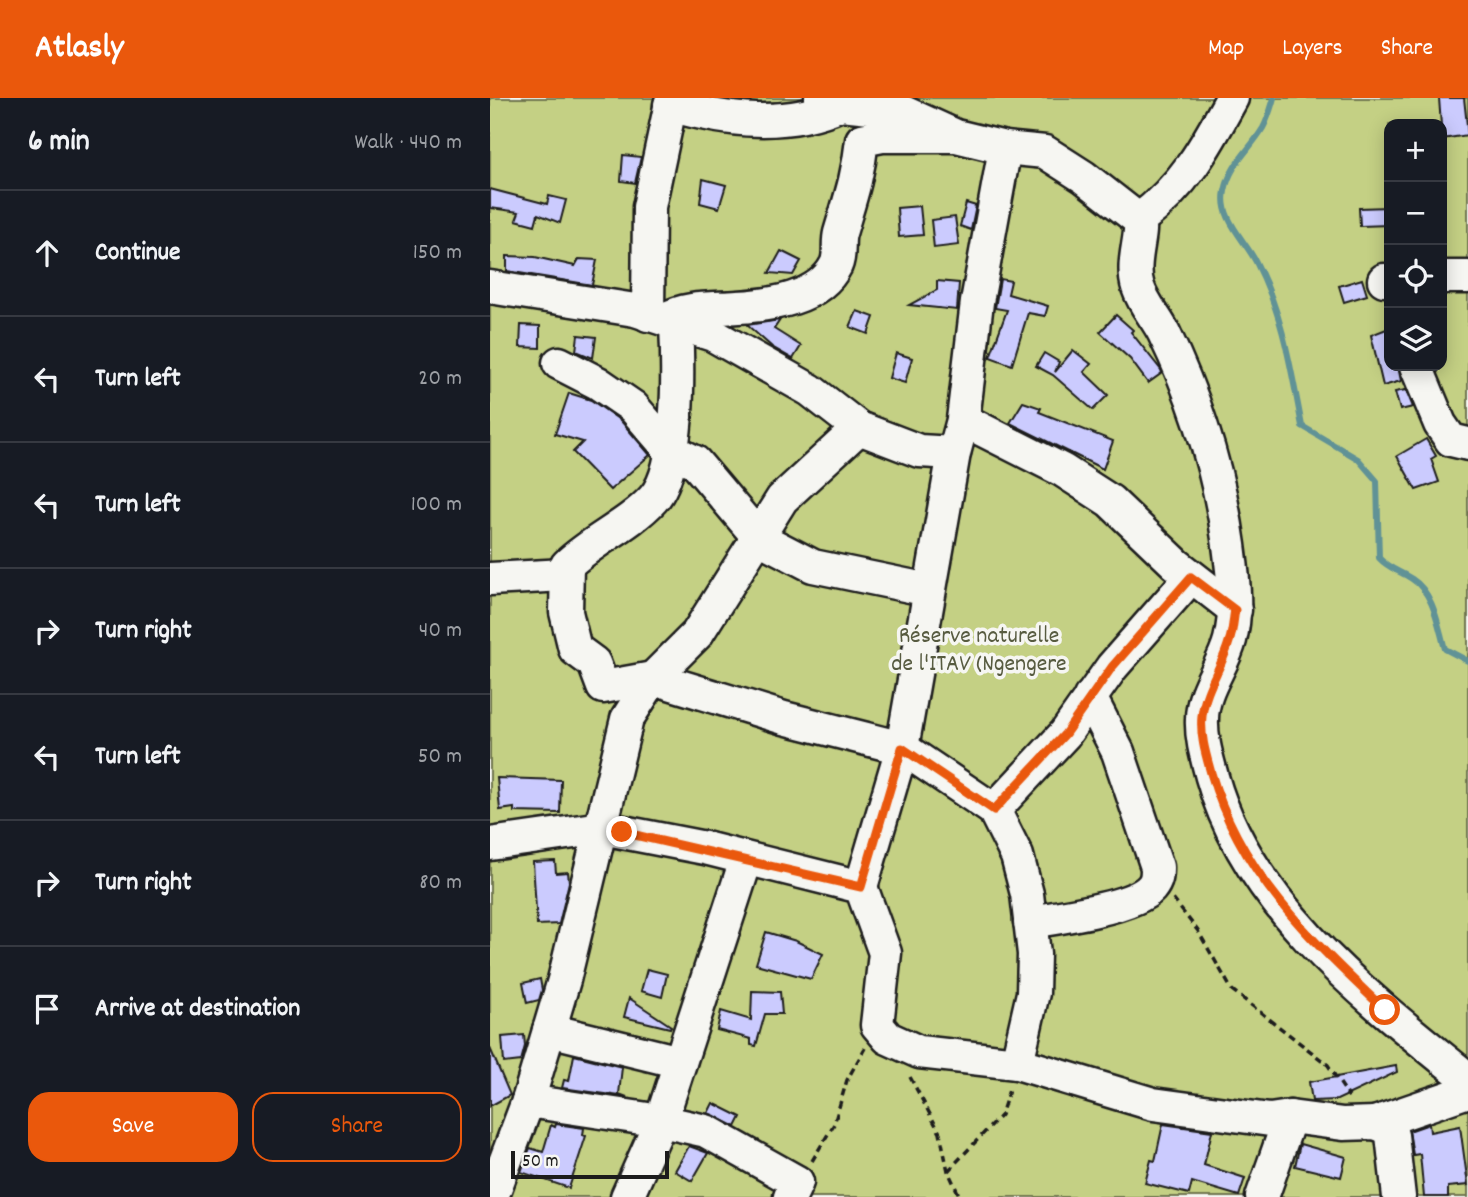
<!DOCTYPE html>
<meta charset="utf-8">
<style>
body{margin:0;font-family:Dekko,sans-serif;background:#242831;color:#f1f3f6}
.controls{position:absolute;right:21px;top:21px;display:grid;overflow:hidden;border-radius:14px;box-shadow:0 4px 18px #0003}
.controls button{width:63px;height:63px;display:grid;place-items:center;padding:0;border:0;border-bottom:2px solid #363941;background:#171b24;color:#f1f3f6;font:35px sans-serif}
.scale{position:absolute;left:21px;bottom:18px;width:158px;box-sizing:border-box;padding-left:7px;border:4px solid #1c1c1c;border-top:0;font-size:19px;line-height:24px;white-space:nowrap;color:#1c1c1c;-webkit-text-stroke:5px #f6f6f2;paint-order:stroke}
.stop{position:absolute;width:21px;height:21px;margin:-16px;border:5px solid #ea580c;border-radius:50%;background:#fff}
.stop.end{background:#ea580c;border-color:#fff;box-shadow:0 2px 7px #0008}
.list{margin:0;padding:0;list-style:none}
h2{display:flex;justify-content:space-between;align-items:center;height:91px;margin:0;padding:0 28px;font-size:30px}
h2 small{font-size:23px;font-weight:400;color:#9ea1a6}
.list li{display:grid;grid-template-columns:46px 1fr auto;gap:21px;align-items:center;box-sizing:border-box;height:126px;padding:0 28px;border-top:2px solid #363941}
.list b{display:block;font-size:26px;white-space:nowrap}
.list em{font-size:23px;font-style:normal;color:#9ea1a6}
.actions{display:flex;gap:14px;padding:21px 28px}
.actions a{flex:1;padding:16px 0;border:2px solid #ea580c;border-radius:21px;text-align:center;font-size:24px;color:#ea580c}
.actions .main{background:#ea580c;color:#fff}
.icon{flex:none;width:38px;height:38px;fill:none;stroke:currentColor;stroke-width:2;stroke-linecap:round;stroke-linejoin:round}
.map{position:relative;flex:none;width:978px;height:1099px;overflow:hidden}
header{display:flex;align-items:center;gap:42px;box-sizing:border-box;height:98px;padding:0 35px;background:#ea580c;color:#fff}
header strong{font-size:33px}
nav{display:flex;gap:38px;margin-inline-start:auto;font-size:24px}
main{display:flex}
aside{flex:1;background:#171b24}
.map>svg:first-child{display:block}
</style>
<header>
<strong>Atlasly</strong>
<nav><a>Map</a><a>Layers</a><a>Share</a></nav>
</header>
<main>
<aside>
<h2>6 min<small>Walk · 440 m</small></h2>
<ul class="list">
<li><svg class="icon" aria-label="ahead" viewBox="0 0 24 24"><path d="M12 20V5M6 11l6-6 6 6"/></svg><div><b>Continue</b></div><em>150 m</em></li>
<li><svg class="icon" aria-label="left" viewBox="0 0 24 24"><path d="M17 20v-9H6M10 6l-5 5 5 5"/></svg><div><b>Turn left</b></div><em>20 m</em></li>
<li><svg class="icon" aria-label="left" viewBox="0 0 24 24"><path d="M17 20v-9H6M10 6l-5 5 5 5"/></svg><div><b>Turn left</b></div><em>100 m</em></li>
<li><svg class="icon" aria-label="right" viewBox="0 0 24 24"><path d="M7 20v-9h11M14 6l5 5-5 5"/></svg><div><b>Turn right</b></div><em>40 m</em></li>
<li><svg class="icon" aria-label="left" viewBox="0 0 24 24"><path d="M17 20v-9H6M10 6l-5 5 5 5"/></svg><div><b>Turn left</b></div><em>50 m</em></li>
<li><svg class="icon" aria-label="right" viewBox="0 0 24 24"><path d="M7 20v-9h11M14 6l5 5-5 5"/></svg><div><b>Turn right</b></div><em>80 m</em></li>
<li><svg class="icon" aria-label="arrive" viewBox="0 0 24 24"><path d="M6 21V4h12l-3 4 3 4H6"/></svg><div><b>Arrive at destination</b></div></li>
</ul>
<div class="actions"><a class="main">Save</a><a>Share</a></div>
</aside>
<div class="map">
<svg width="978" height="1099" viewBox="0 0 978 1099">
<rect width="100%" height="100%" fill="#f6f6f2"/>
<filter id="ink" filterUnits="userSpaceOnUse"><feTurbulence type="fractalNoise" baseFrequency=".0143" numOctaves="2"/><feDisplacementMap in="SourceGraphic" scale="14" xChannelSelector="R" yChannelSelector="G"/><feConvolveMatrix kernelMatrix="1 2 1 2 8 2 1 2 1" color-interpolation-filters="sRGB"/></filter>
<g filter="url(#ink)">
<!-- green -->
<path fill="#c4d084" stroke="#707650" stroke-width="2" fill-rule="evenodd" d="M 0,0 L 978,0 L 978,1099 L 0,1099 ZM 899,26 L 952,26 L 952,268 L 899,268 Z"/>
<g fill="none" stroke-linecap="round" stroke-linejoin="round">
<!-- stream -->
<path stroke="#619296" stroke-width="6" d="M 784,0 C 781,10 778,21 773,30 C 760,52 740,66 735,93 C 729,120 755,142 766,164 C 793,216 801,271 812,328 L 868,361 L 887,383 L 889,460 C 899,471 910,473 922,481 C 944,495 948,527 955,551 L 978,563"/>
</g>
<!-- building -->
<g fill="#cbcbfe" stroke="#1c1c1c" stroke-width="2">
<path d="M 949,0 L 974,0 L 978,37 L 952,41 Z"/>
<path d="M 133,57 L 151,59 L 145,85 L 131,83 Z"/>
<path d="M 213,81 L 236,87 L 229,110 L 210,105 Z"/>
<path d="M 0,91 L 57,106 L 59,98 L 76,102 L 70,125 L 48,116 L 45,127 L 26,122 L 29,114 L 0,110 Z"/>
<path d="M 476,105 L 486,108 L 481,132 L 470,128 Z"/>
<path d="M 430,108 L 433,137 L 409,139 L 407,110 Z"/>
<path d="M 899,109 L 899,127 L 870,128 L 869,110 Z"/>
<path d="M 465,119 L 469,147 L 444,150 L 441,122 Z"/>
<path d="M 291,153 L 311,163 L 303,177 L 279,175 Z"/>
<path d="M 17,158 L 45,159 L 85,168 L 89,161 L 107,162 L 102,187 L 17,173 Z"/>
<path d="M 510,181 L 521,183 L 518,196 L 558,208 L 555,218 L 538,215 L 522,267 L 500,259 L 517,212 L 505,210 Z"/>
<path d="M 872,181 L 877,197 L 854,204 L 849,188 Z"/>
<path d="M 447,183 L 469,185 L 467,212 L 419,207 L 447,192 Z"/>
<path d="M 367,213 L 384,219 L 378,236 L 360,229 Z"/>
<path d="M 626,217 L 643,232 L 641,234 L 671,272 L 672,275 L 658,285 L 640,261 L 610,234 Z"/>
<path d="M 290,222 L 284,231 L 311,248 L 303,261 L 282,249 L 257,227 Z"/>
<path d="M 31,227 L 50,228 L 50,250 L 30,249 Z"/>
<path d="M 899,230 L 899,268 L 908,268 L 911,283 L 893,288 L 881,237 Z"/>
<path d="M 88,237 L 106,239 L 103,260 L 86,253 Z"/>
<path d="M 583,252 L 601,266 L 594,274 L 618,297 L 603,312 L 563,277 L 546,268 L 554,255 L 569,264 L 565,274 Z"/>
<path d="M 406,255 L 422,260 L 415,285 L 399,280 Z"/>
<path d="M 916,292 L 923,309 L 910,312 L 905,294 Z"/>
<path d="M 79,295 L 101,302 L 131,323 L 160,357 L 120,392 L 83,354 L 93,344 L 65,336 Z"/>
<path d="M 533,304 L 551,310 L 549,314 L 623,343 L 613,371 L 520,325 Z"/>
<path d="M 936,341 L 946,358 L 941,361 L 949,384 L 926,392 L 907,358 Z"/>
<path d="M 7,680 L 71,682 L 70,715 L 24,714 L 24,710 L 10,712 Z"/>
<path d="M 65,763 L 66,775 L 78,774 L 79,784 L 69,826 L 47,827 L 43,764 Z"/>
<path d="M 276,834 L 306,843 L 333,856 L 321,881 L 266,866 Z"/>
<path d="M 157,871 L 177,876 L 172,899 L 151,893 Z"/>
<path d="M 50,881 L 52,892 L 49,902 L 37,905 L 33,885 Z"/>
<path d="M 262,893 L 290,894 L 292,916 L 275,916 L 266,948 L 261,947 L 261,941 L 227,932 L 231,913 L 261,922 Z"/>
<path d="M 139,900 L 181,928 L 180,930 L 134,919 Z"/>
<path d="M 34,937 L 35,948 L 31,963 L 14,965 L 12,939 Z"/>
<path d="M 0,950 L 20,997 L 0,1008 Z"/>
<path d="M 84,957 L 132,969 L 129,996 L 137,999 L 72,990 L 74,982 L 79,983 Z"/>
<path d="M 906,968 L 907,974 L 847,1002 L 822,1003 L 819,984 Z"/>
<path d="M 223,1005 L 251,1019 L 246,1029 L 218,1015 Z"/>
<path d="M 66,1026 L 94,1030 L 93,1037 L 96,1038 L 79,1090 L 31,1074 L 40,1050 L 53,1054 L 61,1027 L 65,1029 Z"/>
<path d="M 673,1026 L 722,1033 L 714,1067 L 755,1080 L 749,1098 L 702,1084 L 699,1096 L 655,1085 L 661,1062 L 665,1063 Z"/>
<path d="M 939,1026 L 940,1034 L 970,1028 L 978,1087 L 958,1089 L 958,1099 L 934,1099 L 930,1056 L 923,1057 L 919,1033 Z"/>
<path d="M 810,1046 L 856,1059 L 851,1079 L 805,1068 Z"/>
<path d="M 199,1048 L 218,1055 L 202,1083 L 185,1073 Z"/>
</g>
<g fill="none" stroke-linecap="round" stroke-linejoin="round">
<defs>
<g id="minor">
<path d="M 331,0 L 351,6 L 409,12 L 466,38 L 515,50 L 555,54 L 594,79 L 649,122 C 654,136 640,164 648,189 C 654,207 666,219 674,235 C 706,301 729,375 739,447 C 743,479 748,511 740,542 C 733,569 712,592 712,621 C 711,641 717,660 722,679 C 758,808 878,900 978,981"/>
<path d="M 180,7 C 236,23 296,31 351,6"/>
<path d="M 649,122 C 695,87 715,50 742,0"/>
<path d="M 952,179 L 978,179"/>
<path d="M 894,182 L 899,182"/>
<path d="M 0,189 L 145,212 L 223,237 L 320,292 L 369,330 L 429,353 L 464,355"/>
<path d="M 158,217 L 159,109 L 182,0"/>
<path d="M 175,221 C 197,208 223,211 248,209 C 281,207 329,201 346,167 C 351,156 347,146 350,135 C 360,101 368,79 372,42 L 392,38 L 462,38"/>
<path d="M 186,226 C 188,267 191,371 163,401 C 138,428 103,442 77,467 L 76,514 L 85,551 L 104,565 L 113,589 L 163,580 L 294,620 L 412,650 L 504,712 L 527,758 L 537,796 L 544,856 L 543,895 L 527,965"/>
<path d="M 69,265 L 108,285 L 143,309 L 180,352 L 205,364 L 269,440 L 323,468 L 439,492"/>
<path d="M 926,268 L 950,326 L 961,342 L 978,346"/>
<path d="M 473,322 L 572,372 L 620,403 L 686,466 L 745,512"/>
<path d="M 0,481 L 75,477"/>
<path d="M 504,712 L 575,636 L 622,569 L 701,479"/>
<path d="M 0,746 L 112,730 L 215,750 L 371,789 L 395,855 L 387,927 L 398,940 L 429,954 L 527,965 L 663,1006 L 780,1022 L 800,1019 L 853,1026 L 885,1025 L 896,1029 L 902,1037 L 909,1099"/>
<path d="M 371,789 L 412,650 L 464,355 L 473,322 L 487,204 L 515,50"/>
<path d="M 540,824 C 566,820 644,809 661,790 C 667,783 667,777 667,769 L 628,654 L 600,599"/>
<path d="M 59,932 L 190,964"/>
<path d="M 38,1003 L 171,1023 L 216,1033 L 307,1084 L 300,1099"/>
<path d="M 885,1025 L 978,993"/>
<path d="M 2,1099 L 38,1003 L 74,882 L 137,621 L 163,580 L 207,536 L 292,401 L 369,330"/>
<path d="M 137,1099 L 171,1023 L 256,762"/>
<path d="M 772,1099 L 800,1019"/>
</g>
</defs>
<!-- minor casing -->
<use href="#minor" stroke="#1c1c1c" stroke-width="37"/>
<!-- path -->
<g stroke="#1c1c1c" stroke-width="3.5" stroke-dasharray="7 5" stroke-linecap="butt">
<path d="M 683,801 L 708,833 L 742,892 L 838,967 L 859,999"/>
<path d="M 420,979 L 450,1035 L 458,1073 L 470,1099"/>
<path d="M 322,1063 L 344,1026 L 357,982 L 375,950"/>
<path d="M 458,1073 L 511,1017 L 520,989"/>
</g>
<!-- minor -->
<use href="#minor" stroke="#f6f6f2" stroke-width="32"/>
</g>
</g>
<g fill="none" stroke-linecap="round" stroke-linejoin="round" filter="url(#ink)">
<!-- route -->
<path stroke="#ea580c" stroke-width="9" d="M 132,734 L 371,789 L 412,650 L 504,712 L 575,636 L 622,569 L 701,479 L 745,512 C 743,522 743,534 739,544 C 732,569 715,591 712,618 C 710,638 716,657 721,675 C 750,776 821,842 895,912"/>
</g>
<g text-anchor="middle" stroke-width="7" stroke-linejoin="round" paint-order="stroke">
<!-- park labels -->
<g font-size="24" fill="#575b40" stroke="#f6f6f2">
<text x="489" y="544">Réserve naturelle<tspan x="489" dy="28">de l'ITAV (Ngengere</tspan></text>
</g>
</g>
</svg>
<div class="controls">
<button>+</button>
<button>−</button>
<button><svg class="icon" aria-label="locate" viewBox="0 0 24 24"><circle cx="12" cy="12" r="6"/><path d="M12 2v4M12 18v4M2 12h4M18 12h4"/></svg></button>
<button><svg class="icon" aria-label="layers" viewBox="0 0 24 24"><path d="M12 4l9 5-9 5-9-5zM3 14l9 5 9-5"/></svg></button>
</div>
<div class="scale">50 m</div>
<div class="stop" style="left:895px;top:912px"></div>
<div class="stop end" style="left:132px;top:734px"></div>
</div>
</main>
